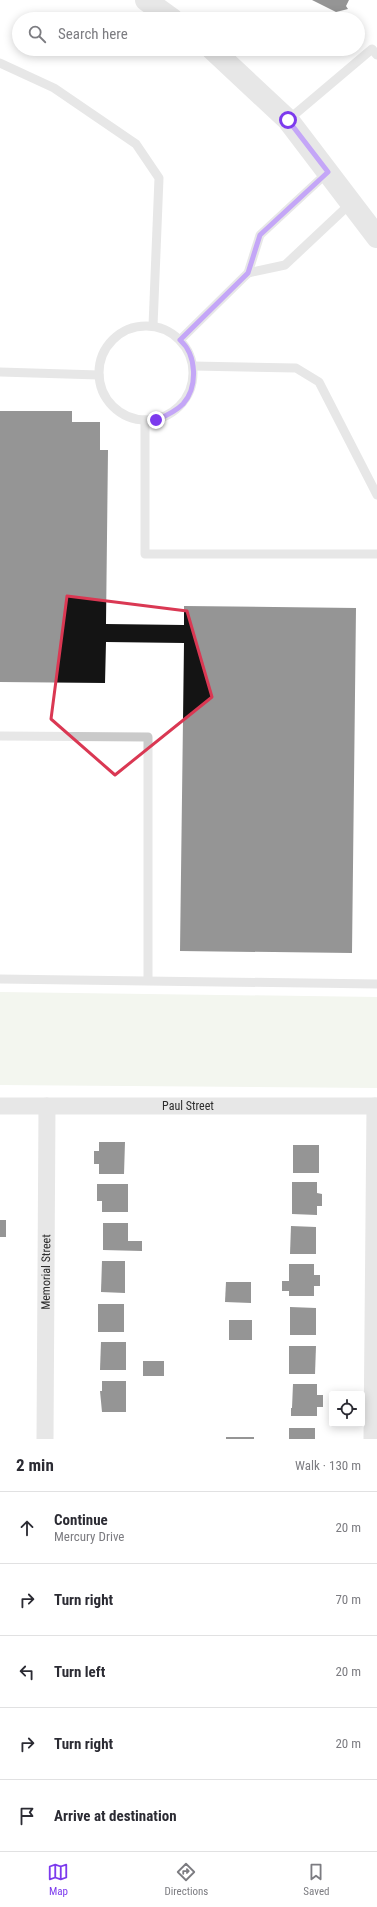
<!DOCTYPE html>
<meta charset="utf-8">
<style>
body{margin:0;font-family:"Roboto Condensed",sans-serif;background:#f7f7f7;color:#2b2b33}
.controls{position:absolute;right:12px;bottom:12px;display:grid;overflow:hidden;border-radius:4px;box-shadow:0 2px 10px #0003}
.controls button{width:36px;height:36px;display:grid;place-items:center;padding:0;border:0;border-bottom:1px solid #e1e1e2;background:#fff;color:#2b2b33;font:20px sans-serif}
.stop{position:absolute;width:12px;height:12px;margin:-9px;border:3px solid #7c3aed;border-radius:50%;background:#fff}
.stop.end{background:#7c3aed;border-color:#fff;box-shadow:0 1px 4px #0008}
.list{margin:0;padding:0;list-style:none}
h2{display:flex;justify-content:space-between;align-items:center;height:52px;margin:0;padding:0 16px;font-size:17px}
h2 small{font-size:13px;font-weight:400;color:#7c7c81}
.list li{display:grid;grid-template-columns:26px 1fr auto;gap:12px;align-items:center;box-sizing:border-box;height:72px;padding:0 16px;border-top:1px solid #e1e1e2}
.list b{display:block;font-size:15px;white-space:nowrap}
.list p{margin:0;font-size:13px;white-space:nowrap;color:#7c7c81}
.list em{font-size:13px;font-style:normal;color:#7c7c81}
.icon{flex:none;width:22px;height:22px;fill:none;stroke:currentColor;stroke-width:2;stroke-linecap:round;stroke-linejoin:round}
.map{position:relative;flex:none;width:377px;height:1439px;overflow:hidden}
.search{position:absolute;background:#fff;box-shadow:0 2px 10px #0003;left:12px;right:12px;top:12px;height:44px;display:flex;align-items:center;gap:10px;box-sizing:border-box;padding:0 14px;border-radius:22px;color:#7c7c81;font-size:15px}
.sheet{height:412px;background:#fff}
nav{display:flex;justify-content:space-around;align-items:center;box-sizing:border-box;height:56px;border-top:1px solid #e1e1e2;background:#fff;font-size:11px;color:#7c7c81}
nav a{display:grid;justify-items:center;gap:2px}
nav .on{color:#7c3aed}
.map>svg:first-child{display:block}
</style>
<div class="map">
<svg width="377" height="1439" viewBox="0 0 377 1439">
<rect width="100%" height="100%" fill="#fff"/>
<!-- green -->
<path fill="#e4eadb" d="M 0,992 L 377,997 L 377,1088 L 0,1085 Z"/>
<!-- building -->
<g fill="#141414">
<path d="M 312,0 L 349,0 L 346,6 L 348,9 L 336,12 Z"/>
<path d="M 0,411 L 72,411 L 72,422 L 100,422 L 100,450 L 108,450 L 106,624 L 184,625 L 184,606 L 356,608 L 352,953 L 180,951 L 184,643 L 106,642 L 105,683 L 0,682 Z"/>
<path d="M 99,1142 L 125,1142 L 124,1174 L 99,1174 L 99,1164 L 94,1164 L 94,1151 L 99,1151 Z"/>
<rect x="293" y="1145" width="26" height="28"/>
<path d="M 292,1182 L 317,1182 L 317,1193 L 322,1194 L 322,1206 L 317,1206 L 317,1215 L 292,1214 Z"/>
<path d="M 97,1184 L 128,1184 L 128,1212 L 102,1212 L 102,1201 L 97,1201 Z"/>
<rect x="0" y="1220" width="6" height="17"/>
<path d="M 103,1223 L 128,1223 L 128,1241 L 142,1241 L 142,1251 L 103,1250 Z"/>
<path d="M 291,1226 L 316,1227 L 316,1254 L 290,1254 Z"/>
<path d="M 102,1261 L 125,1261 L 125,1293 L 101,1292 Z"/>
<path d="M 289,1264 L 314,1264 L 314,1275 L 320,1275 L 320,1286 L 314,1286 L 314,1296 L 289,1296 L 289,1291 L 282,1291 L 282,1281 L 289,1281 Z"/>
<path d="M 226,1282 L 251,1282 L 251,1303 L 225,1302 Z"/>
<rect x="98" y="1304" width="26" height="28"/>
<path d="M 290,1307 L 316,1308 L 316,1335 L 290,1335 Z"/>
<rect x="229" y="1320" width="23" height="20"/>
<path d="M 101,1342 L 126,1342 L 126,1370 L 100,1370 Z"/>
<path d="M 289,1346 L 316,1346 L 315,1374 L 289,1374 Z"/>
<rect x="143" y="1361" width="21" height="15"/>
<path d="M 102,1381 L 126,1381 L 126,1412 L 102,1412 L 100,1391 L 102,1391 Z"/>
<path d="M 293,1384 L 317,1384 L 317,1395 L 323,1395 L 323,1407 L 317,1407 L 317,1416 L 291,1416 L 291,1408 L 292,1408 Z"/>
<rect x="289" y="1428" width="26" height="11"/>
<rect x="226" y="1437" width="28" height="2"/>
</g>
<g fill="none" stroke-linecap="round" stroke-linejoin="round">
<!-- service -->
<g stroke="#cacaca" stroke-width="9">
<path d="M 0,63 L 54,88 L 136,144 L 159,178 L 153,326"/>
<path d="M 288,120 L 372,49 L 377,55"/>
<path d="M 328,172 L 260,235 L 248,273 L 285,265 L 351,203"/>
<circle cx="146" cy="373" r="47"/>
<path d="M 180,340 L 248,273"/>
<path d="M 193,366 L 296,368 L 319,382 L 377,495"/>
<path d="M 0,372 L 99,375"/>
<path d="M 145,420 L 145,554 L 377,554"/>
<path d="M 0,736 L 148,737 L 148,980"/>
<path d="M 0,979 L 377,984"/>
</g>
<!-- minor -->
<g stroke="#cacaca" stroke-width="17">
<path id="s1" d="M 0,1106 L 377,1106"/>
<path id="s2" d="M 45,1439 L 47,1106"/>
<path d="M 372,1439 L 375,1106"/>
</g>
<!-- tertiary -->
<g stroke="#cacaca" stroke-width="22">
<path d="M 146,0 L 172,19"/>
<path d="M 212,49 L 288,120 L 377,237"/>
</g>
</g>
<g fill="none" stroke-linecap="round" stroke-linejoin="round">
<!-- route -->
<path stroke="#7c3aed" stroke-width="5" d="M 156,420 C 166,416 175,412 183,404 C 198,387 197,355 180,340 L 248,273 L 260,235 L 328,172 L 288,120"/>
</g>
<!-- marked area -->
<path d="M0 0H377V1439H0ZM 67,596 L 187,611 L 212,697 L 115,775 L 51,719 Z" fill="#fff" fill-opacity=".55" fill-rule="evenodd"/>
<path fill="none" stroke="#da3853" stroke-width="3" stroke-linejoin="round" d="M 67,596 L 187,611 L 212,697 L 115,775 L 51,719 Z"/>
<g text-anchor="middle" stroke-width="4" stroke-linejoin="round" paint-order="stroke">
<!-- street labels -->
<g font-size="12" fill="#2d2d2d" stroke="#fff">
<text dy="4" stroke="none"><textPath href="#s1" startOffset="188">Paul Street</textPath></text>
<text dy="4" stroke="none"><textPath href="#s2" startOffset="167">Memorial Street</textPath></text>
</g>
</g>
</svg>
<div class="controls">
<button><svg class="icon" aria-label="locate" viewBox="0 0 24 24"><circle cx="12" cy="12" r="6"/><path d="M12 2v4M12 18v4M2 12h4M18 12h4"/></svg></button>
</div>
<div class="stop" style="left:288px;top:120px"></div>
<div class="stop end" style="left:156px;top:420px"></div>
<div class="search"><svg class="icon" aria-label="search" viewBox="0 0 24 24"><circle cx="10" cy="10" r="6"/><path d="M15 15l6 6"/></svg>Search here</div>
</div>
<section class="sheet">
<h2>2 min<small>Walk · 130 m</small></h2>
<ul class="list">
<li><svg class="icon" aria-label="ahead" viewBox="0 0 24 24"><path d="M12 20V5M6 11l6-6 6 6"/></svg><div><b>Continue</b><p>Mercury Drive</p></div><em>20 m</em></li>
<li><svg class="icon" aria-label="right" viewBox="0 0 24 24"><path d="M7 20v-9h11M14 6l5 5-5 5"/></svg><div><b>Turn right</b></div><em>70 m</em></li>
<li><svg class="icon" aria-label="left" viewBox="0 0 24 24"><path d="M17 20v-9H6M10 6l-5 5 5 5"/></svg><div><b>Turn left</b></div><em>20 m</em></li>
<li><svg class="icon" aria-label="right" viewBox="0 0 24 24"><path d="M7 20v-9h11M14 6l5 5-5 5"/></svg><div><b>Turn right</b></div><em>20 m</em></li>
<li><svg class="icon" aria-label="arrive" viewBox="0 0 24 24"><path d="M6 21V4h12l-3 4 3 4H6"/></svg><div><b>Arrive at destination</b></div></li>
</ul>
</section>
<nav>
<a class="on"><svg class="icon" aria-label="map" viewBox="0 0 24 24"><path d="M3 6l6-2 6 2 6-2v14l-6 2-6-2-6 2zM9 4v14M15 6v14"/></svg>Map</a>
<a><svg class="icon" aria-label="directions" viewBox="0 0 24 24"><path d="M12 3l9 9-9 9-9-9zM9 14v-3h6M13 9l2 2-2 2"/></svg>Directions</a>
<a><svg class="icon" aria-label="saved" viewBox="0 0 24 24"><path d="M7 4h10v16l-5-4-5 4z"/></svg>Saved</a>
</nav>
